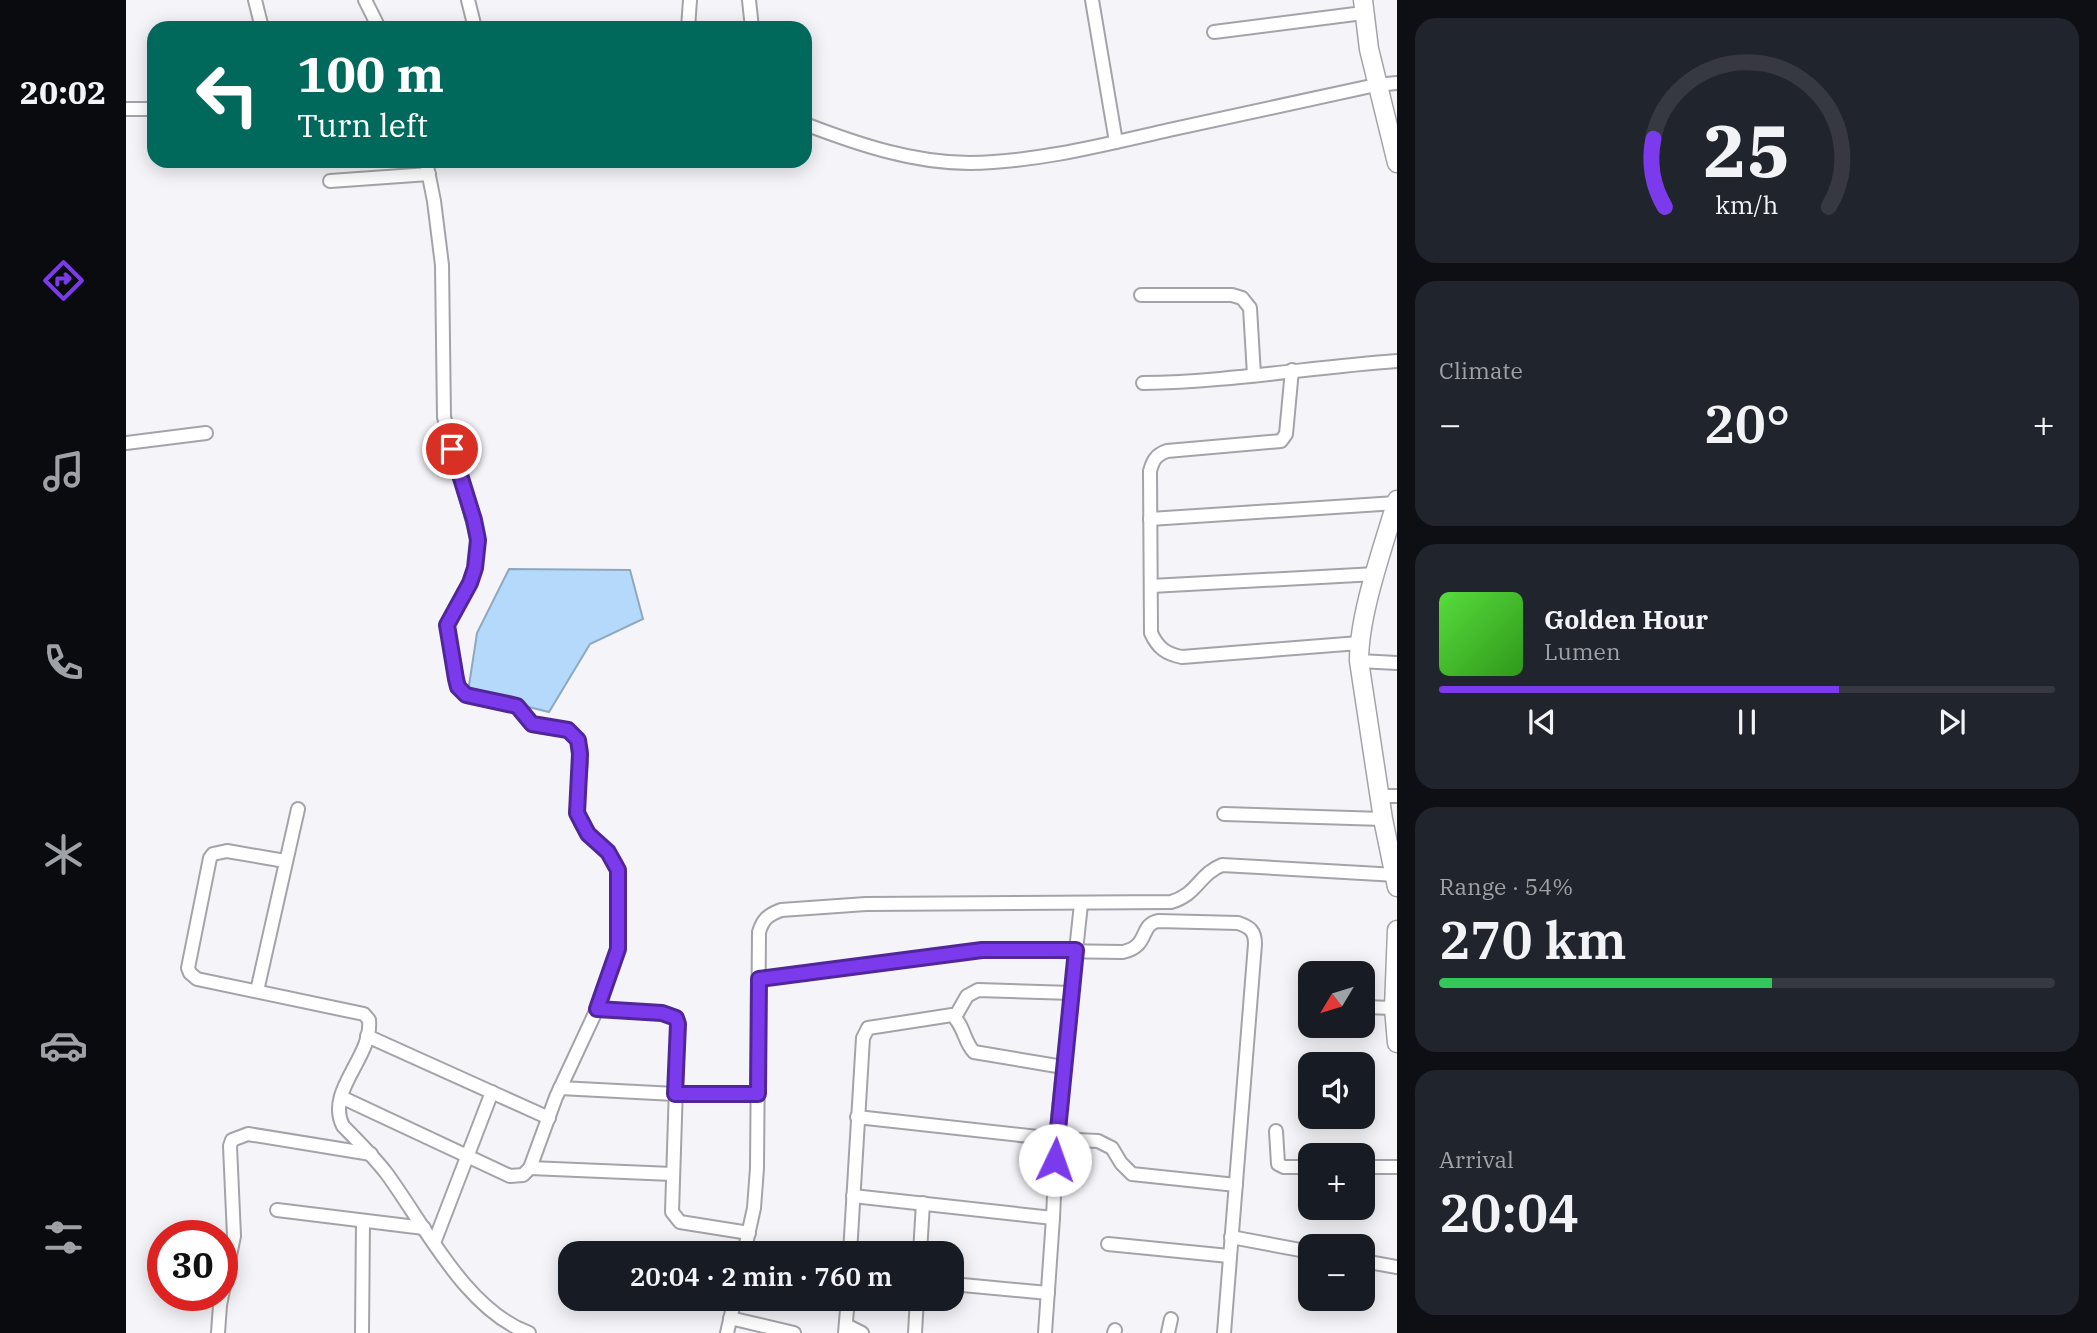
<!DOCTYPE html>
<html lang="en">
<head>
<meta charset="utf-8">
<style>
  body { margin:0; font-family:"IBM Plex Serif",serif; background:#20242c; color:#f1f3f6; height:100vh; display:flex; flex-direction:column; font-size:26px; white-space:nowrap }
  * { box-sizing:border-box; margin:0 }
  p { font-size:23px; color:#9ea1a6 }
  .icon { flex:none; width:38px; height:38px; fill:none; stroke:currentColor; stroke-width:2; stroke-linecap:round; stroke-linejoin:round }
  .map { position:relative; flex:1; overflow:hidden }
  .sheet { display:flex; flex-direction:column; gap:18px; padding:18px; background:#0d0f14; width:700px }
  .sheet>* { flex:none }
  .top-card { position:absolute; left:21px; top:21px; width:665px; height:147px; border-radius:21px; box-shadow:0 4px 18px #0003; background:#00695c; color:#fff; overflow:hidden }
  .needle { width:46px; rotate:232deg }
  .fabs { position:absolute; left:1172px; top:961px; display:grid; gap:14px }
  .fabs a { display:grid; place-items:center; width:77px; height:77px; border-radius:14px; background:#171b24; box-shadow:0 4px 18px #0003; font-size:35px }
  .speed { position:absolute; left:21px; top:1220px; display:flex; gap:14px; font-size:35px; font-weight:700; text-align:center }
  .speed>* { display:grid; place-content:center; width:91px; height:91px; border-radius:50%; background:#171b24; box-shadow:0 4px 18px #0003; line-height:1 }
  .speed .limit { border:10px solid #d22; background:#fff; color:#111 }
  .pin { position:absolute; display:grid; place-items:center; width:60px; height:60px; color:#fff; margin:-30px; border:4px solid #fff; border-radius:50%; box-shadow:0 2px 7px #0007 }
  .me { position:absolute; width:77px; margin:-38px; rotate:3deg; stroke-linejoin:round; filter:drop-shadow(0 0 5px #0008) }
  .turn { display:flex; align-items:center; gap:24px; height:147px; padding:0 35px; font-size:32px }
  .turn .icon { width:91px; height:91px; stroke-width:2.5 }
  .turn b { display:block; font-size:49px; line-height:60px }
  .big { font-size:52px; font-weight:600; line-height:1.1 }
  .sheet .widget { flex:1; display:flex; flex-direction:column; justify-content:center; gap:10px; min-width:0; padding:0 24px; border-radius:21px; background:#20242c }
  .sheet .dial { align-items:center; gap:0 }
  .dial svg { height:182px; overflow:visible; fill:none; stroke:#363941; stroke-width:7; stroke-linecap:round; text-anchor:middle }
  .dial text { fill:#f1f3f6; stroke:none }
  .song { display:flex; align-items:center; gap:21px }
  .cover { width:84px; height:84px; border-radius:10px; background:linear-gradient(135deg,hsl(110 70% 55%),hsl(110 70% 35%)) }
  .played { height:7px; border-radius:4px; background:linear-gradient(90deg,#7c3aed 65%,#363941 65%) }
  .keys { display:flex; justify-content:space-around; direction:ltr }
  .heat { display:flex; justify-content:space-between; align-items:center; font-size:38px; direction:ltr }
  .charge { height:10px; border-radius:5px; background:linear-gradient(90deg,#34c759 54%,#363941 0) }
  .trip { position:absolute; left:432px; top:1241px; width:406px; height:70px; border-radius:21px; background:#171b24; box-shadow:0 4px 18px #0003; font-weight:600; line-height:70px; text-align:center }
  main { display:flex; flex:1; min-height:0 }
  .tabs { display:flex; flex-direction:column; width:126px; justify-content:space-around; align-items:center; background:#090b0e; color:#9ea1a6 }
  .tabs .icon { width:49px; height:49px }
  .tabs .current { color:#7c3aed }
  .tabs b { font-size:32px; color:#f1f3f6 }
  .map>svg:first-child { display:block }
  .water { fill:#b4d9fb; stroke:#8ea8c0; stroke-width:2 }
  .lines { fill:none; stroke-linecap:round; stroke-linejoin:round }
  .street-casing { stroke:#a4a3a7; stroke-width:16 }
  .secondary-casing { stroke:#a4a3a7; stroke-width:21 }
  .street { stroke:#fff; stroke-width:12 }
  .secondary { stroke:#fff; stroke-width:18 }
  .route-casing { stroke:#51269a; stroke-width:18 }
  .route { stroke:#7c3aed; stroke-width:12 }
</style>
</head>
<body>
<main>
<nav class="tabs">
<b>20:02</b>
<svg class="icon current" aria-label="directions" viewBox="0 0 24 24"><path d="M12 3l9 9-9 9-9-9zM9 14v-3h6M13 9l2 2-2 2"/></svg>
<svg class="icon" aria-label="music" viewBox="0 0 24 24"><path d="M9 18V5l10-2v13"/><circle cx="6" cy="18" r="3"/><circle cx="16" cy="16" r="3"/></svg>
<svg class="icon" aria-label="phone" viewBox="0 0 24 24"><path d="M5 4h4l2 5-3 2q2 4 5 5l2-3 5 2v4C11 20 4 13 5 4z"/></svg>
<svg class="icon" aria-label="climate" viewBox="0 0 24 24"><path d="M12 3v18M4 7l16 10M4 17L20 7"/></svg>
<svg class="icon" aria-label="car" viewBox="0 0 24 24"><path d="M5 17H2v-5l4-1 3-4h7l3 4 3 1v5h-3M9 17h6M6 11h13"/><circle cx="7" cy="17" r="2"/><circle cx="17" cy="17" r="2"/></svg>
<svg class="icon" aria-label="filters" viewBox="0 0 24 24"><path d="M4 7h16M4 17h16"/><circle cx="9" cy="7" r="2"/><circle cx="15" cy="17" r="2"/></svg>
</nav>
<div class="map">
<svg width="1271" height="1333" viewBox="0 0 1271 1333">
  <rect width="100%" height="100%" fill="#f5f4f9"/>
  <polygon class="water" points="383,569 504,570 517,619 464,644 423,712 342,692 351,633"/>
  <g class="lines">
    <g class="street-casing">
      <g id="street">
        <polyline points="129,0 136,28"/>
        <polyline points="239,0 253,28"/>
        <polyline points="342,0 348,24"/>
        <polyline points="623,0 626,28"/>
        <polyline points="966,0 990,142"/>
        <polyline points="562,28 564,0"/>
        <polyline points="1088,32 1237,13"/>
        <polyline points="0,109 28,109"/>
        <path d="M679 124C731 144 787 163 844 163 911 162 977 145 1043 130 1112 115 1181 100 1250 85L1271 83"/>
        <polyline points="204,181 303,174"/>
        <polyline points="1015,295 1106,295 1116,298 1124,308 1128,375"/>
        <path d="M1166 370 1160 434 1155 441 1041 451C1030 455 1027 460 1024 471L1025 633C1032 648 1040 654 1056 657L1233 643"/>
        <path d="M1017 383C1102 382 1186 367 1271 361"/>
        <polyline points="0,443 80,433"/>
        <polyline points="1024,519 1270,503"/>
        <polyline points="1025,586 1250,574"/>
        <polyline points="1233,661 1271,663"/>
        <polyline points="1254,796 1271,796"/>
        <polyline points="1098,814 1257,819"/>
        <path d="M159 861 101 851 87 854 84 858 62 968 64 973 71 979 238 1014 243 1020C247 1057 199 1091 217 1126 233 1142 248 1157 261 1174 299 1226 340 1310 403 1333"/>
        <polyline points="1209,973 1209,970"/>
        <path d="M633 979 856 950 997 952C1024 946 1013 925 1032 921L1112 923C1124 927 1129 931 1129 944L1098 1333"/>
        <polyline points="131,991 172,809"/>
        <polyline points="1237,1007 1268,1008"/>
        <polyline points="471,1009 536,1013 550,1018 552,1024 546,1212 554,1222 623,1233"/>
        <polyline points="829,1017 841,996 852,990 946,993"/>
        <polyline points="241,1036 423,1118"/>
        <polyline points="434,1088 549,1094 632,1094"/>
        <path d="M215 1097 384 1176 397 1175 404 1168 430 1097 471 1009 492 949V870C485 847 457 838 452 814 447 794 464 750 448 735 438 725 420 730 407 724 399 720 398 710 389 705 368 696 338 706 330 679L321 625 344 583 349 568 352 540 318 417 316 265 308 201 300 161"/>
        <polyline points="731,1117 930,1139 972,1141 986,1148 995,1163 1006,1174 1110,1185"/>
        <polyline points="1150,1131 1152,1164 1158,1167 1185,1167"/>
        <polyline points="1237,1167 1271,1167"/>
        <polyline points="404,1168 546,1174"/>
        <polyline points="727,1196 927,1218"/>
        <polyline points="151,1210 298,1228"/>
        <polyline points="1105,1237 1185,1252"/>
        <polyline points="308,1243 366,1092"/>
        <polyline points="982,1244 1103,1256"/>
        <path d="M618 1253 628 1208 631 1168 633 932C637 919 642 915 655 910L740 904 1045 902C1071 895 1073 874 1096 865L1271 875"/>
        <path d="M724 1253 737 1038 742 1028 826 1015C838 1025 838 1042 848 1052L937 1067"/>
        <polyline points="794,1253 797,1203"/>
        <polyline points="1237,1261 1271,1267"/>
        <polyline points="826,1284 922,1293"/>
        <polyline points="580,1298 607,1304"/>
        <polyline points="604,1318 668,1333"/>
        <polyline points="720,1325 736,1333"/>
        <polyline points="92,1333 94,1305 108,1236 104,1146 106,1140 122,1134 245,1154"/>
        <polyline points="236,1333 237,1221"/>
        <polyline points="601,1333 609,1298"/>
        <polyline points="719,1333 722,1298"/>
        <polyline points="789,1333 791,1298"/>
        <polyline points="919,1333 927,1218 931,1128 955,904"/>
        <polyline points="988,1333 989,1330"/>
        <polyline points="1042,1333 1045,1319"/>
      </g>
    </g>
    <g class="secondary-casing">
      <g id="secondary">
        <polyline points="1237,0 1243,49 1271,163"/>
        <path d="M1271 500C1257 548 1233 613 1233 661L1257 819 1271 887"/>
        <polyline points="1271,930 1268,1008 1271,1043"/>
      </g>
    </g>
    <use href="#street" class="street"/>
    <use href="#secondary" class="secondary"/>
  </g>
  <g class="lines">
    <g class="route-casing">
      <polyline id="route" points="326,449 348,520 352,540 349,568 344,583 321,625 330,679 332,687 340,695 391,706 406,724 442,730 452,740 454,754 451,813 462,834 482,852 492,870 492,949 471,1009 536,1013 550,1018 552,1024 549,1094 632,1094 633,979 856,950 950,950 929,1160"/>
    </g>
    <use href="#route" class="route"/>
  </g>
</svg>
<div class="fabs">
<a><svg class="needle" viewBox="-14 -14 28 28"><path d="M0-13l5 13h-10z" fill="#e53935"/><path d="M0 13l5-13h-10z" fill="#9ea1a6"/></svg></a>
<a><svg class="icon" aria-label="sound" viewBox="0 0 24 24"><path d="M4 9h4l5-4v14l-5-4H4zM17 9q2 3 0 6"/></svg></a>
<a>+</a>
<a>−</a>
</div>
<div class="speed"><div class="limit">30</div></div>
<div class="pin" style="left:326px;top:449px;background:#d93025"><svg class="icon" aria-label="arrive" viewBox="0 0 24 24"><path d="M6 21V4h12l-3 4 3 4H6"/></svg></div>
<svg class="me" style="left:929px;top:1160px" viewBox="-20 -20 40 40"><circle r="19" fill="#fff"/><path d="M0-13L10 11 0 6-10 11z" fill="#7c3aed"/></svg>
<div class="trip">20:04 · 2 min · 760 m</div>
<div class="top-card">
<div class="turn"><svg class="icon" aria-label="left" viewBox="0 0 24 24"><path d="M17 20v-9H6M10 6l-5 5 5 5"/></svg><div><b>100 m</b>Turn left</div></div>
</div>
</div>
<section class="sheet">
<div class="widget dial"><svg viewBox="0 0 100 80">
<path d="M14 69A42 42 0 1 1 86 69"/>
<path d="M14 69A42 42 0 0 1 9 39" stroke="#7c3aed"/>
<text x="50" y="56" font-size="32" font-weight="700">25</text>
<text x="50" y="72" font-size="11">km/h</text>
</svg></div>
<div class="widget"><p>Climate</p>
<div class="heat"><a>−</a><b class="big">20°</b><a>+</a></div>
</div>
<div class="widget">
<div class="song"><i class="cover"></i><div><b>Golden Hour</b><p>Lumen</p></div></div>
<div class="played"></div>
<div class="keys"><svg class="icon" aria-label="previous" viewBox="0 0 24 24"><path d="M18 5L8 12l10 7zM5 5v14"/></svg><svg class="icon" aria-label="pause" viewBox="0 0 24 24"><path d="M8 5v14M16 5v14"/></svg><svg class="icon" aria-label="next" viewBox="0 0 24 24"><path d="M6 5l10 7-10 7zM19 5v14"/></svg></div>
</div>
<div class="widget"><p>Range · 54%</p><b class="big">270 km</b><div class="charge"></div></div>
<div class="widget"><p>Arrival</p><b class="big">20:04</b></div>
</section>
</main>
</body>
</html>
